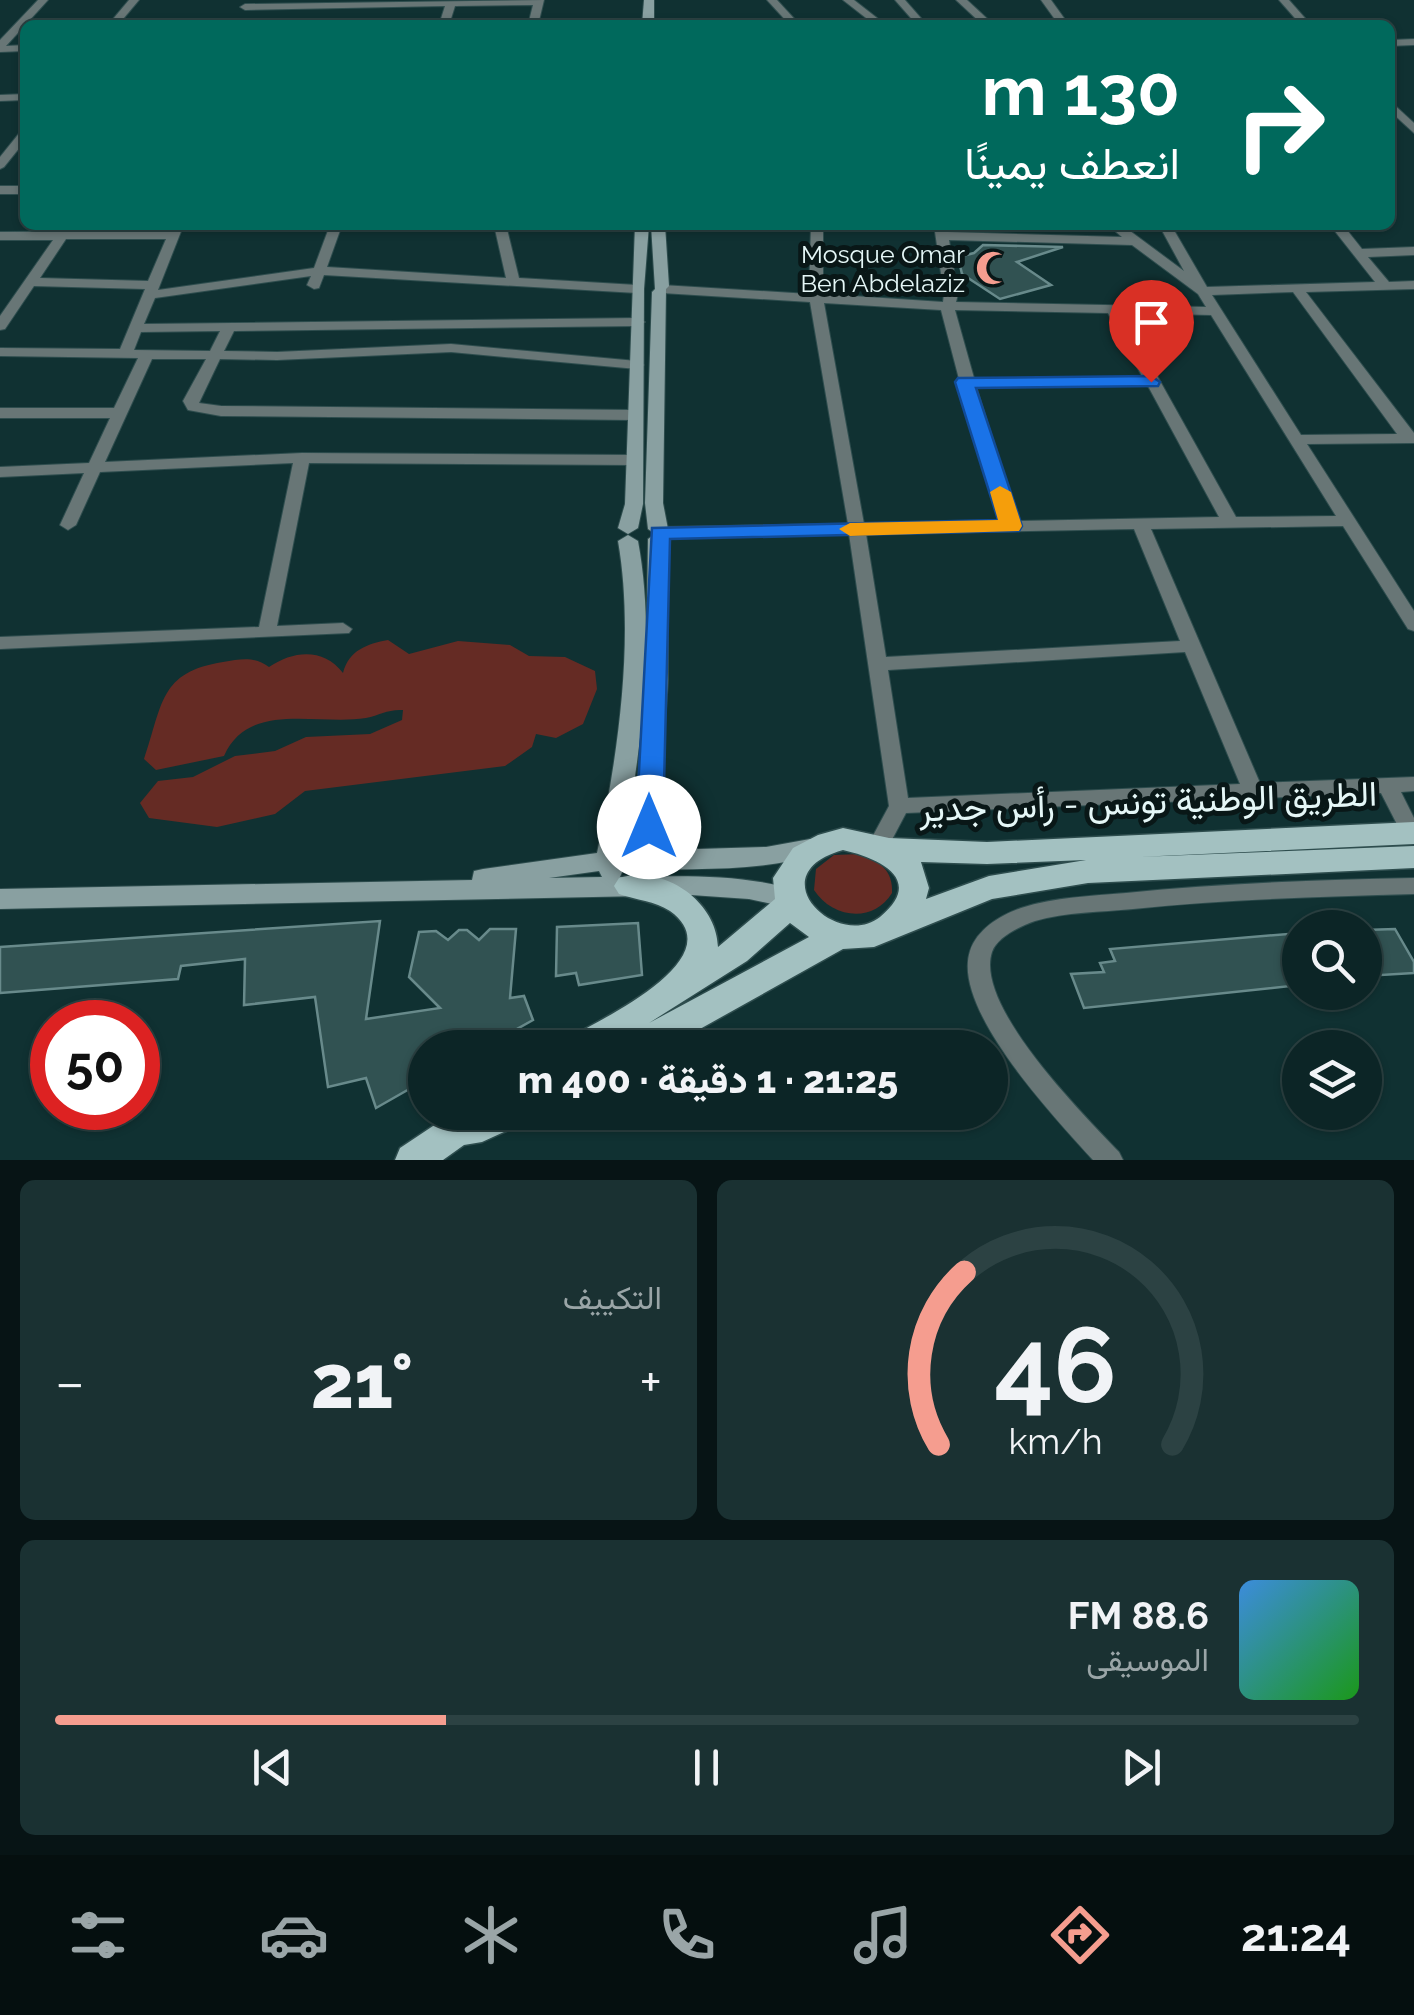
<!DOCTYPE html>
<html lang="ar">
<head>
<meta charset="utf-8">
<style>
  body { margin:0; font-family:Raleway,Vazirmatn,sans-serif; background:#1a3132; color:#f1f3f6; direction:rtl; height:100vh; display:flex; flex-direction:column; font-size:38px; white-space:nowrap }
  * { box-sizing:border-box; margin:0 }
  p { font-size:32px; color:#9aa5a7 }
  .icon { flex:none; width:55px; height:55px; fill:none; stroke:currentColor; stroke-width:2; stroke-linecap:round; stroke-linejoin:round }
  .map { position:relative; height:1160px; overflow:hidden; direction:ltr }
  .details { display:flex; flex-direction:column; gap:20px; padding:20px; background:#071415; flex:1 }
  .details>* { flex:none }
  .banner { position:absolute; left:20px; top:20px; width:1375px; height:210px; border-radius:15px; box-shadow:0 2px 8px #0004,0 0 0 2px #2c4243; direction:rtl; background:#00695c; color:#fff; overflow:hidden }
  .tools { position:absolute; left:1282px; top:910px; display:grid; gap:20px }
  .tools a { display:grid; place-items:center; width:100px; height:100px; border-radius:50%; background:#0c2526; box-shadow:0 2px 8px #0004,0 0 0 2px #2c4243; font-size:50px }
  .speed { position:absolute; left:30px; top:1000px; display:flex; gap:20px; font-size:50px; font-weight:700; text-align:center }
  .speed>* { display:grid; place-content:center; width:130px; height:130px; border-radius:50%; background:#0c2526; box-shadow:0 2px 8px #0004,0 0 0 2px #2c4243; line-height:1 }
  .speed .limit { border:15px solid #d22; background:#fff; color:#111 }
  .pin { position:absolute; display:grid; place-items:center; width:85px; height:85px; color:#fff; margin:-102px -42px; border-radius:50% 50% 50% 0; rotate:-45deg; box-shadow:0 0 10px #0007 }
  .pin .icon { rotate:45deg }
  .me { position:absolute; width:110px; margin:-55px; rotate:0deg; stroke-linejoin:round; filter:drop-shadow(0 0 8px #0008) }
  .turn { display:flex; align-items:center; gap:35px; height:210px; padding:0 50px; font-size:45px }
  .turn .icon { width:130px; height:130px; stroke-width:2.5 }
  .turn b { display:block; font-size:70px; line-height:85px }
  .big { font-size:75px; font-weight:800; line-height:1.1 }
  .details .widget { flex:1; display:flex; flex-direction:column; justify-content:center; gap:15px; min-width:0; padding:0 35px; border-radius:15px; background:#1a3132 }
  .details .dial { align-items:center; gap:0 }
  .dial svg { height:260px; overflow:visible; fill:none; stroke:#2c4243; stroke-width:7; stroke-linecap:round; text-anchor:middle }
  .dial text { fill:#f1f3f6; stroke:none }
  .song { display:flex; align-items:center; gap:30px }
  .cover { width:120px; height:120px; border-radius:15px; background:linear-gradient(135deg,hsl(210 70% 55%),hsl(120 70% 35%)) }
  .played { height:10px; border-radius:5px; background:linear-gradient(90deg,#f59d8f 30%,#2c4243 30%) }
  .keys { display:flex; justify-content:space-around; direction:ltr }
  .heat { display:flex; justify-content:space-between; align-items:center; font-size:55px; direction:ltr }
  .details .tiles { flex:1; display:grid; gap:20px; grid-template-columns:1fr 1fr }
  .widget:last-child { grid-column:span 2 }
  .trip { position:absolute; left:408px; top:1030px; width:600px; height:100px; border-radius:50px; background:#0c2526; box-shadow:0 2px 8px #0004,0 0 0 2px #2c4243; font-weight:800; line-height:100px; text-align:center; direction:rtl }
  .tab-bar { display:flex; height:160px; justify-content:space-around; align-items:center; background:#050f0f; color:#9aa5a7 }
  .tab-bar .icon { width:70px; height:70px }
  .tab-bar .on { color:#f59d8f }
  .tab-bar b { font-size:45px; color:#f1f3f6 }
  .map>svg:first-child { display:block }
  .green { fill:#652b24 }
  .building { fill:#315252; stroke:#688a8b; stroke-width:2.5 }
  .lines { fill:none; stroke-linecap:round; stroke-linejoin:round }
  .street-casing { stroke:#2e4d4e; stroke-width:2 }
  .secondary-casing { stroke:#2e4d4e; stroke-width:2 }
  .primary-casing { stroke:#2e4d4e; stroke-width:3 }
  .street { fill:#687676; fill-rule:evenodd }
  .secondary { fill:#89a0a1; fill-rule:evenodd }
  .primary { fill:#a3c1c1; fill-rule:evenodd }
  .route { fill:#1a73e8; stroke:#114b97; stroke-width:2.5 }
  .slow { fill:#f59e0b }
  .labels { text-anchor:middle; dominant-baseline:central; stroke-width:10; stroke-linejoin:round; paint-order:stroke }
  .far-poi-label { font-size:25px; fill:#e5f7f7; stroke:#091717; text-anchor:end }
  .near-street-label { font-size:35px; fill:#e5f7f7; stroke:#091717 }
</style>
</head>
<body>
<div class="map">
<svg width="1414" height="1160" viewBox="0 0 1414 1160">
  <rect width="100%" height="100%" fill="#103132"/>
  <g class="green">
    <path d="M388 640 409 654 458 641 510 645 529 656 565 657 595 671 597 689 583 724 556 738 536 734 532 747 505 766 305 791 275 814 217 827 149 818 140 803 158 781 193 777 235 756 275 751 306 737 370 734 402 720 403 710C388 709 380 715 366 718 317 726 249 700 224 756L156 770 144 759C163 704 159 672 223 662 241 659 254 656 269 667 294 650 324 648 343 673 349 650 367 644 388 640Z"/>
    <path d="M861 854C880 861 893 871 892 893 873 924 832 918 814 890L816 869 834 855Z"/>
  </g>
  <g class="building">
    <polygon points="983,245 1063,247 1017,262 1051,285 1000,299 962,274 958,257 974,253"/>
    <polygon points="380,921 366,1019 440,1008 409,977 419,932 436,931 448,940 459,930 467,930 479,940 490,929 516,929 510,998 524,996 533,1020 483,1048 425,1048 425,1080 376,1108 366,1078 328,1087 315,997 244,1005 245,959 181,966 178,979 0,993 0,947"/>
    <polygon points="638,923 642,975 579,985 576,973 556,976 557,927"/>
    <polygon points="1395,929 1414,962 1414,973 1365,976 1365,930"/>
    <polygon points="1300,933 1300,985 1084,1008 1071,974 1104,972 1100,963 1115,961 1110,949"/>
  </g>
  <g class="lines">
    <g class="street-casing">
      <g id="street">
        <polygon points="38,0 48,0 6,46 25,45 25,51 0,52 0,40"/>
        <polygon points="129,0 139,0 118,25 108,25"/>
        <polygon points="544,0 538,25 528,25 533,5 455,6 449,25 439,25 445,6 245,10 240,7 245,4"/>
        <polygon points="767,0 777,0 800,25 790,25"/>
        <polygon points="843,0 854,0 886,25 875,25"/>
        <polygon points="895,0 905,0 927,25 917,25"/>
        <polygon points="956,0 967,0 994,25 983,25"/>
        <polygon points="1041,0 1051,0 1069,25 1059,25"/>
        <polygon points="1279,0 1289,0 1311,25 1301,25"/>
        <polygon points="1414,39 1414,45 1390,46 1390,40"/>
        <polygon points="25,94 25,100 0,101 0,95"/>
        <polygon points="1390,101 1414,123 1414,133 1390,111"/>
        <polygon points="25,130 25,141 4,167 0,169 0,157 21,131"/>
        <rect x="0" y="186" width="25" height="8"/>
        <path d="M176 225 182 229 158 290 314 268 330 225H342L327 267 506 278 494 225H506L519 278 637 285 644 289 637 293 324 275 319 288 314 289 307 285 311 276 155 298 144 324 638 318 645 322 638 326 234 331 224 351 277 352 451 344 637 361 644 365 637 369 451 352 277 360 220 359 199 403 221 406 635 410 643 415 635 420 221 416 188 410 183 401 206 359H152L105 462 302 453 634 455 642 460 634 465 309 463 277 626 343 623 352 629 349 633 0 649V637L259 627 293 463 100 472 76 525 68 530 60 525 84 473 0 477V467L89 463 110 418H0V408H114L138 358 0 356V348L120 349 145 289 34 286 5 329 0 330V316L53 240H0V232L169 231ZM66 239H166L148 281 40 278ZM220 331 210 351 134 350 141 332Z"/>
        <path d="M811 225H823V294L943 302 944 294 934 225H946L948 232 1122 237 1108 225H1122L1184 271 1159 225H1171L1207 287 1375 282 1330 225H1343L1362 249 1414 247V255L1368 257 1389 282 1414 281V289L1306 292 1414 433V443L1307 444 1414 611V631L1408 629 1343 526 1151 529 1260 783 1414 777V791L1401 792 1414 818V840L1404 838 1381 793 906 813 886 851 879 853 872 851 868 845 889 806 849 534 660 537 652 532 660 527 848 524 810 302 662 293 655 289 662 285 809 294ZM949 240 1132 245 1198 294 1206 307 956 302 958 294ZM1293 292 1397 434 1301 435 1212 295ZM824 303 941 310 959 379 957 382 961 386 1001 521 864 524ZM955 310 1108 313 1143 378H974ZM1122 313 1211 315 1336 516 1236 517ZM976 386H1148L1219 517 1018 521ZM1134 529 1180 641 886 657 866 534ZM1185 652 1240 784 908 798 888 670Z"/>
        <path d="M1414 878V894C1320 897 1226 899 1133 909 1101 912 1066 912 1035 921 1021 926 997 937 992 952 974 1006 1084 1115 1119 1152L1123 1160H1093C1056 1119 951 1009 970 951 977 929 1001 915 1021 908 1055 897 1091 896 1126 893 1222 883 1318 880 1414 878Z"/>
      </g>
    </g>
    <g class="secondary-casing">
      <g id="secondary">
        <polygon points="644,0 654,0 654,25 642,25"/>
        <polygon points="635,225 649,225 644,289 643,504 638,528 628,534 618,528 625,504"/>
        <path d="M651 225H665L669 286 666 289 663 503 668 529 661 534 668 539V680L659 811 668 835 698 849 766 847 810 839 819 842 822 848 819 854C757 873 687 868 623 870L620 877C680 876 741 873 799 891L803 898 799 905 790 908 749 899 691 895 0 909V889L472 880 474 871 483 869 597 853C618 757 635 638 618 541L628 535 638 541C656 637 641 756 622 851L656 850 646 841 635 811 646 680 648 539 655 534 648 529 645 503 652 292 655 289ZM599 871 602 877 549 878Z"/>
      </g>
    </g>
    <g class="primary-casing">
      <g id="primary">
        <path d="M1414 822V844L1138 857 1414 846V868L1088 883 992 899 874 947 843 949 666 1048H619L623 1039 610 1048H564L569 1038C600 1019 735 958 670 911 655 901 636 900 619 894L614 886 619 878C663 864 717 901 718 947L775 899 773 878 793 848 818 835 843 828 889 838 987 842ZM843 850C878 858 926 879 880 917 837 951 757 874 843 850ZM1086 860 989 876 926 899 929 888 921 862 987 864ZM790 923 809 937 649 1023 747 961Z"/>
        <polygon points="454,1112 529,1112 524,1123 482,1142 464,1145 443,1160 395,1160 400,1148"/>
      </g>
    </g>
    <use href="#street" class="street"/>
    <use href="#secondary" class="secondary"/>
    <use href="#primary" class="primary"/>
  </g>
  <polygon class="route" points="1151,376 1160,382 1158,386 976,388 1022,526 1019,531 670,539 663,827 649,837 640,834 636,827 652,528 998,520 955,382 958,378"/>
  <polygon class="slow" points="1000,486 1011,492 1022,526 1019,531 850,536 839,529 850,523 998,520 990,492"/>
  <defs>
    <g id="mosque-bare" transform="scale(2.7)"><path d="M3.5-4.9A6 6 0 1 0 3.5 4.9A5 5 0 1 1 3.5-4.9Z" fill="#f59d8f" stroke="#091717" stroke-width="2.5" paint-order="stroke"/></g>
  </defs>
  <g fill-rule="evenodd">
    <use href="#mosque-bare" x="993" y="268"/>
  </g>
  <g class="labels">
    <g class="far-poi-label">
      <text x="965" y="254">Mosque Omar<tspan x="965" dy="29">Ben Abdelaziz</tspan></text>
    </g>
    <g class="near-street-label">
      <text transform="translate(1148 801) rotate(-2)">الطريق الوطنية تونس - رأس جدير</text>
    </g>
  </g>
</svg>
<div class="tools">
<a><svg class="icon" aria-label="search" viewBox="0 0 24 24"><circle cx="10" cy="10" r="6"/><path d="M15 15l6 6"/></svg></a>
<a><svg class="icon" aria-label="layers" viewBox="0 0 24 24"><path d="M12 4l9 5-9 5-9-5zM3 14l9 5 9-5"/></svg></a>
</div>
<div class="speed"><div class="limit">50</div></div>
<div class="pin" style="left:1151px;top:382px;background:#d93025"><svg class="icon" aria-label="arrive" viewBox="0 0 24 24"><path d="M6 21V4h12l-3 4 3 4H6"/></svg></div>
<svg class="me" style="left:649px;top:827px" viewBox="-20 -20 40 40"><circle r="19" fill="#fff"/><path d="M0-13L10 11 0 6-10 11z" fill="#1a73e8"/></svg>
<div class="trip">21:25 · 1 دقيقة · 400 m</div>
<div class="banner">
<div class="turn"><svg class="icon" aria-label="right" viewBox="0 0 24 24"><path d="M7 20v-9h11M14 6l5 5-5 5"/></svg><div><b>130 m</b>انعطف يمينًا</div></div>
</div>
</div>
<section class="details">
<div class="tiles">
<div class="widget dial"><svg viewBox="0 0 100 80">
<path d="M14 69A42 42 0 1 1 86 69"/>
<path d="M14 69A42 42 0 0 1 22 16" stroke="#f59d8f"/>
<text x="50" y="56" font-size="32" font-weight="700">46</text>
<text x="50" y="72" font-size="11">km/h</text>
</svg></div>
<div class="widget"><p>التكييف</p>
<div class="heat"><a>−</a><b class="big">21°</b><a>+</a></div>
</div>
<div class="widget">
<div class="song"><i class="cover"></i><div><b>88.6 FM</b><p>الموسيقى</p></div></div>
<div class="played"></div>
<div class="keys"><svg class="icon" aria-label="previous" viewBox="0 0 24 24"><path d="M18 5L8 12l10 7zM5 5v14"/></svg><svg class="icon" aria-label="pause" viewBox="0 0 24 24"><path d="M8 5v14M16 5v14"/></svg><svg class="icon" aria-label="next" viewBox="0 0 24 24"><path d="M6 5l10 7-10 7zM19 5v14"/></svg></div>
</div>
</div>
</section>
<nav class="tab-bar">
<b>21:24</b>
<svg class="icon on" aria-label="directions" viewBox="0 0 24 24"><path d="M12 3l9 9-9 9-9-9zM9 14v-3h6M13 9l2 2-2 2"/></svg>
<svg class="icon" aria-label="music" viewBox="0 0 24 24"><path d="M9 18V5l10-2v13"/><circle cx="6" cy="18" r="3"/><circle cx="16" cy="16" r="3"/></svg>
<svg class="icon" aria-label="phone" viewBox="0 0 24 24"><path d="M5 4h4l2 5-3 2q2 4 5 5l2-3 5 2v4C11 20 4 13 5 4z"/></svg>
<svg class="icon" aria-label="climate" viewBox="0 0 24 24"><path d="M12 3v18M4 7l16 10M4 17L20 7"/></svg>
<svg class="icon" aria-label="car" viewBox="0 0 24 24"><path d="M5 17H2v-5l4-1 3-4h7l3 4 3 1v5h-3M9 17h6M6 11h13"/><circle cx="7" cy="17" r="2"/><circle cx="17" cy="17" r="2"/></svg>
<svg class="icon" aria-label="filters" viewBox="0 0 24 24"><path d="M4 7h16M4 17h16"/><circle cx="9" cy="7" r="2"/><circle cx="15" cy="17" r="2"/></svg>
</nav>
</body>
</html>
